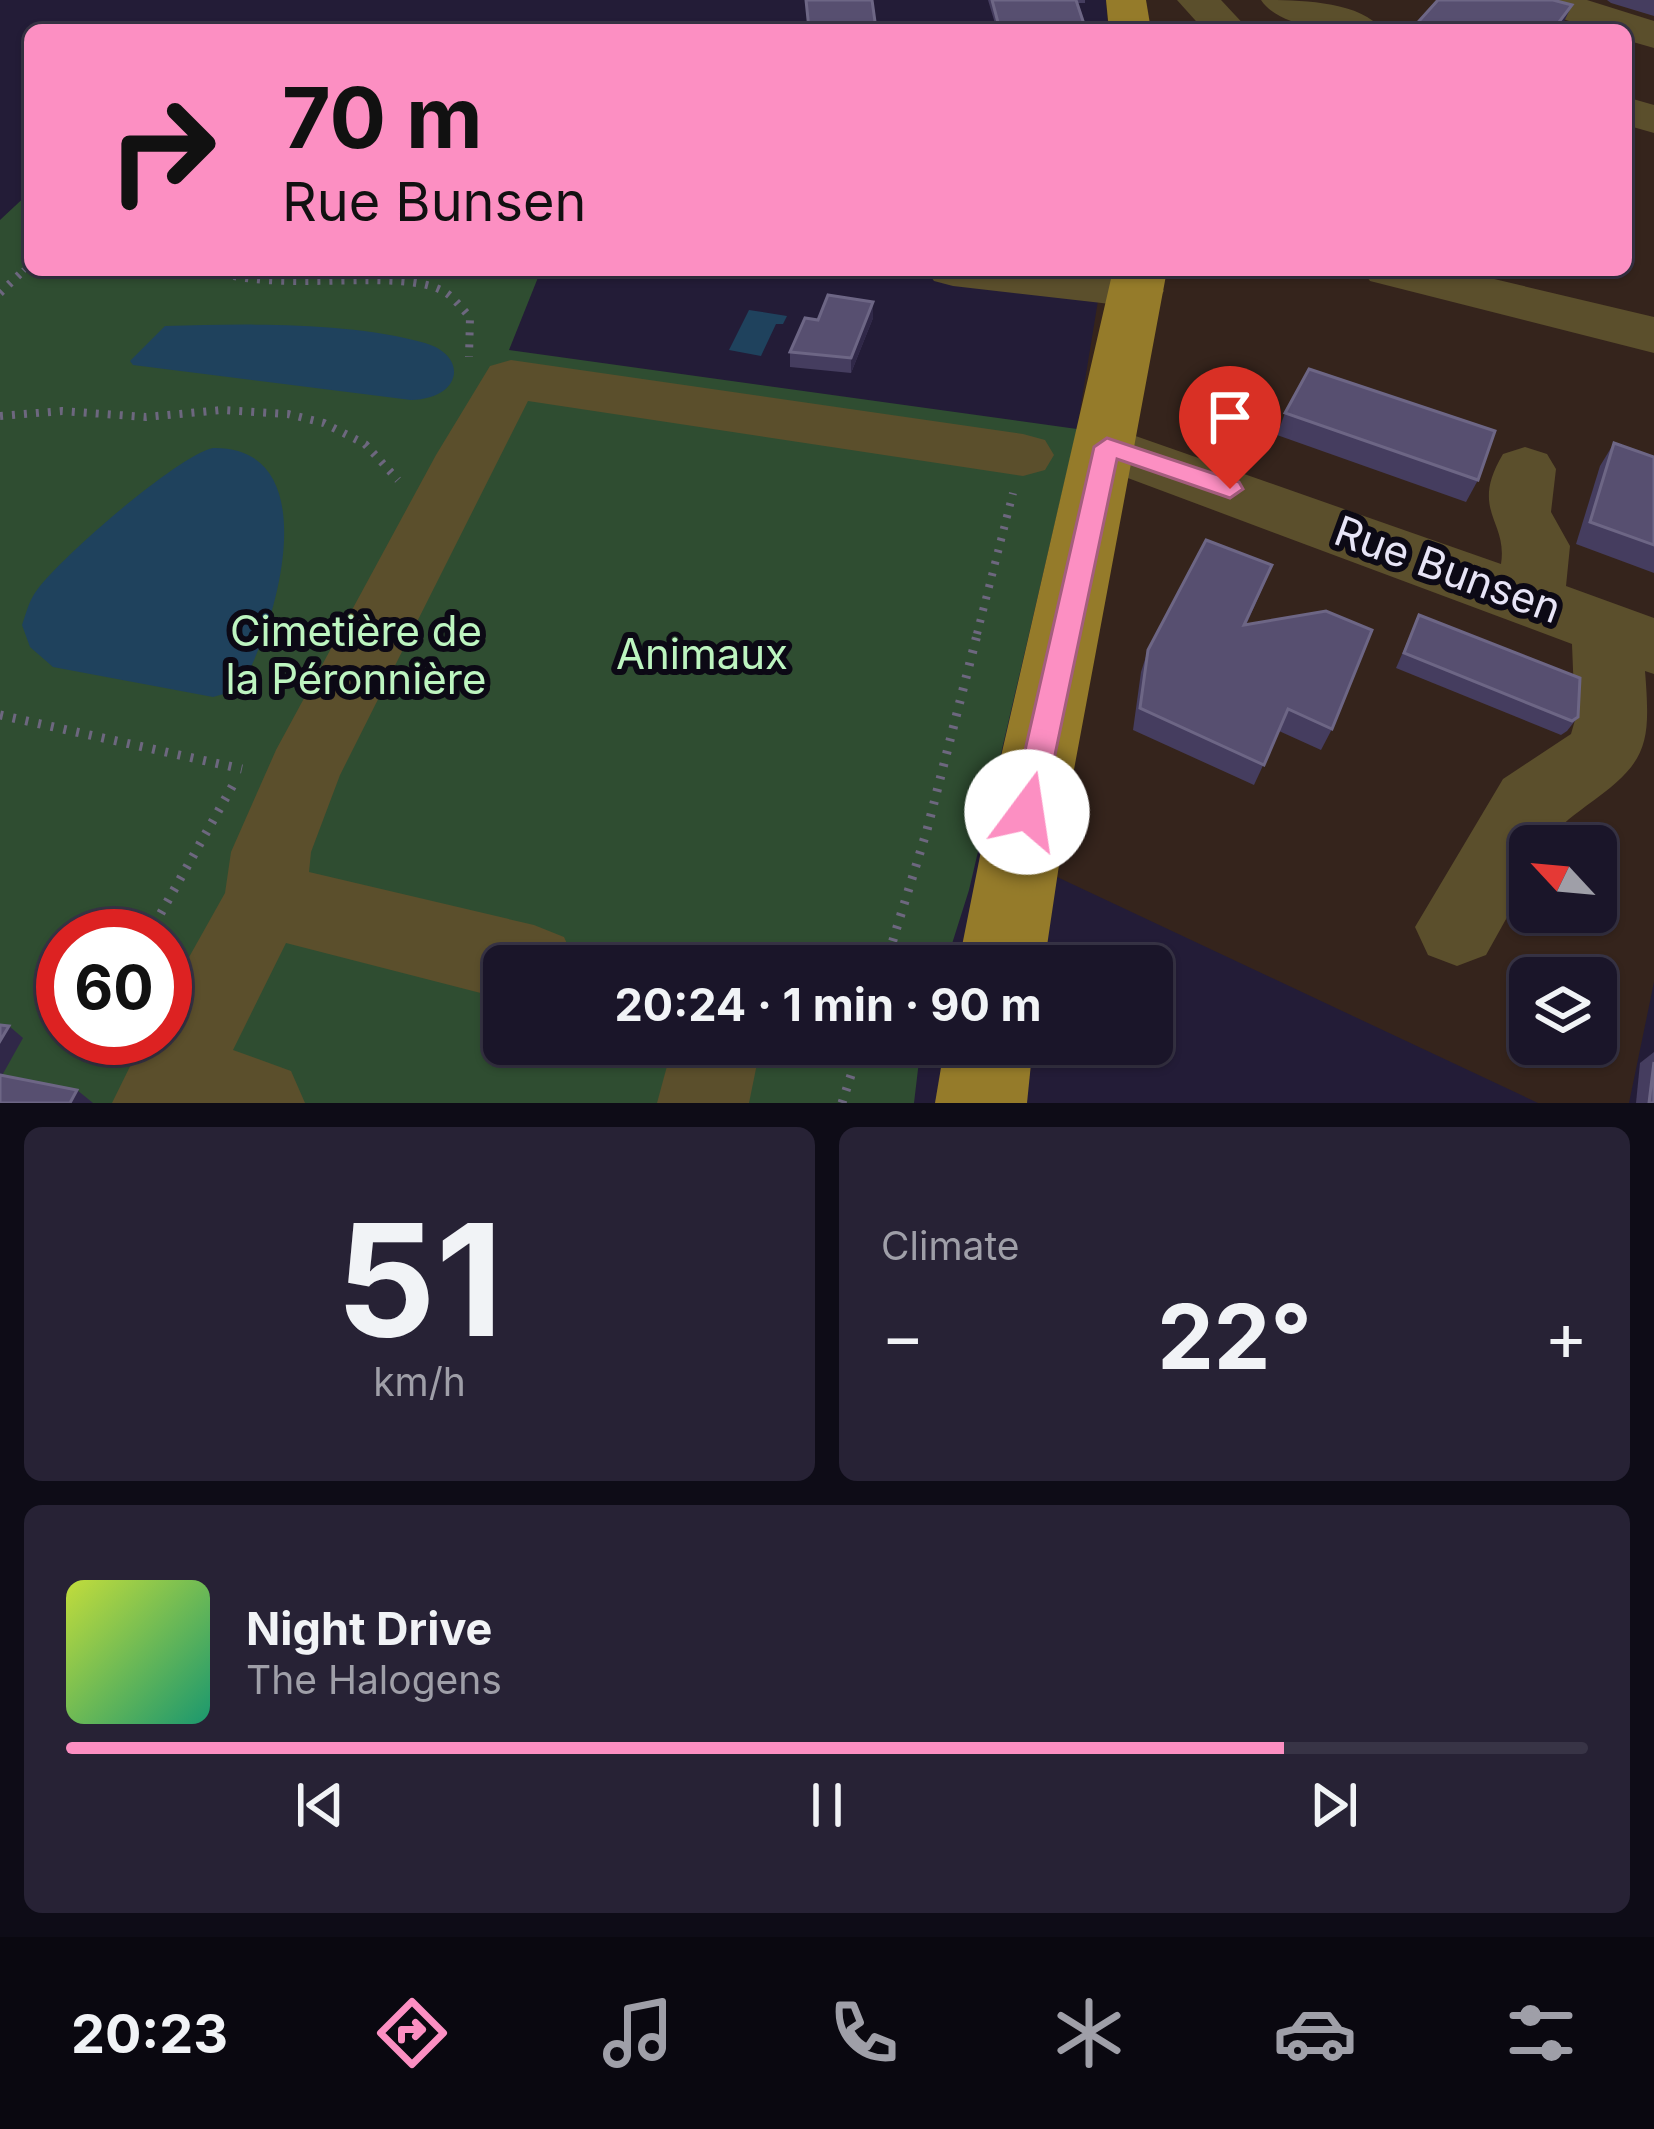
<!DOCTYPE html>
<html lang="en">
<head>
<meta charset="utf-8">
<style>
  body { margin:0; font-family:Inter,sans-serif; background:#272235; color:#f1f3f6; height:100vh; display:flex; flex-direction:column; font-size:45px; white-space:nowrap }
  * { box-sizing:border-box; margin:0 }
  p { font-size:39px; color:#9f9fa8 }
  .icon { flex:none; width:66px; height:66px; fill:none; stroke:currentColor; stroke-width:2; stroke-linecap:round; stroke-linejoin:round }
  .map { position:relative; height:1103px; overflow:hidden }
  .side { display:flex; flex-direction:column; gap:24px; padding:24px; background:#0e0c17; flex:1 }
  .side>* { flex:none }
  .guide { position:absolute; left:24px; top:24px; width:1608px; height:252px; border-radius:18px; box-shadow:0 3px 9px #0004,0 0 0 3px #383446; background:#fc8fc2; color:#111; overflow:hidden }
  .needle { width:78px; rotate:296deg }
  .controls { position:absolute; left:1509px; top:825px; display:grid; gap:24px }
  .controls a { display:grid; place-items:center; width:108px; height:108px; border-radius:18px; background:#1a1529; box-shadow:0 3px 9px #0004,0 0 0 3px #383446; font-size:60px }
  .speed { position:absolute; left:36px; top:909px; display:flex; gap:24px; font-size:60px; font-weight:700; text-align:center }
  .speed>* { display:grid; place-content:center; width:156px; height:156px; border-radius:50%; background:#1a1529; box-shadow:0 3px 9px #0004,0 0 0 3px #383446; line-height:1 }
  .speed .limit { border:18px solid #d22; background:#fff; color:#111 }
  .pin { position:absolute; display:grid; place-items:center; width:102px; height:102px; color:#fff; margin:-123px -51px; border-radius:50% 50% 50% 0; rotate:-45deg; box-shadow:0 0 12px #0007 }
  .pin .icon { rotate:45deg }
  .me { position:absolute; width:132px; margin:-66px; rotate:14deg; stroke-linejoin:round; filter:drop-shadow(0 0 9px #0008) }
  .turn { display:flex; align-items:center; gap:42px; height:252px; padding:0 60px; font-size:54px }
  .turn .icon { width:156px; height:156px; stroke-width:2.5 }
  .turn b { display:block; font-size:84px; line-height:102px }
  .big { font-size:90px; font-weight:700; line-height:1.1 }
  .side .tile { flex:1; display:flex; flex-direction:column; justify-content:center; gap:18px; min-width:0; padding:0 42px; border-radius:18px; background:#272235 }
  .side .dial { align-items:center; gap:0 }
  .dial b { font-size:156px; line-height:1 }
  .song { display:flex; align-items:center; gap:36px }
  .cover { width:144px; height:144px; border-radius:18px; background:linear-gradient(135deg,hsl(70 70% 55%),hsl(160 70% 35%)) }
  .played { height:12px; border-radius:6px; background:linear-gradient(90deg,#fc8fc2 80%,#383446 80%) }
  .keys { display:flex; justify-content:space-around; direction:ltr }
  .heat { display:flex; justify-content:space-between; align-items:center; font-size:66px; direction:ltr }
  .side .tiles { flex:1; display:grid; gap:24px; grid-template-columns:1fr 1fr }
  .tile:last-child { grid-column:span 2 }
  .trip { position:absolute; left:483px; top:945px; width:690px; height:120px; border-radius:18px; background:#1a1529; box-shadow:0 3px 9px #0004,0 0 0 3px #383446; font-weight:700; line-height:120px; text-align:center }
  .dock { display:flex; height:192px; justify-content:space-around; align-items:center; background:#0a0810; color:#9f9fa8 }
  .dock .icon { width:84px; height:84px }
  .dock .on { color:#fc8fc2 }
  .dock b { font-size:54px; color:#f1f3f6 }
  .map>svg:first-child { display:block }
  .industrial { fill:#35241c; fill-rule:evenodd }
  .green { fill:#2f4d31; fill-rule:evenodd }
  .water { fill:#1f425d }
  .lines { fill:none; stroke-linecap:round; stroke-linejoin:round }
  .path-far2 { stroke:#6d677f; stroke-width:6; stroke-dasharray:1.5 6; stroke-linecap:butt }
  .path-far1 { stroke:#6d677f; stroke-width:8; stroke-dasharray:3 9; stroke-linecap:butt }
  .path { stroke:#6d677f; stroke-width:9; stroke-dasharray:3 10; stroke-linecap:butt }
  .minor { fill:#5b4f2c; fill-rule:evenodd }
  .major { fill:#957b2a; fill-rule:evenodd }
  .wall { fill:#453d5f }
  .shaded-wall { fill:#302848 }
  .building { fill:#574f70; stroke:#6d6685; stroke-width:3 }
  .route { fill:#fc8fc2; stroke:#a45d7e; stroke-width:3 }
  .labels { text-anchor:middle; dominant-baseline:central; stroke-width:12; stroke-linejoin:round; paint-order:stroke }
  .street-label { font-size:42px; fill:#e7e4f6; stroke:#0c0915 }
  .park-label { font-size:42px; fill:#bdf5c0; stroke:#0c0915 }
</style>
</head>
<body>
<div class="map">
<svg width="1654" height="1103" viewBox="0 0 1654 1103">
  <rect width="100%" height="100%" fill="#231c37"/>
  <path class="industrial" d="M1106 0H1654V982L1629 1103H1538L1055 876 1077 429 1103 270H1626V30H1108ZM1530 846H1596V912H1530ZM1530 978H1596V1044H1530Z"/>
  <path class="green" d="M30 192V270H541L509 350 1077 429 969 890 945 966H504V1044H921L914 1103H0V220ZM63 936H165V1038H63Z"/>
  <g class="water">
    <polygon points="749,310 787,316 783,324 776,324 761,356 729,350"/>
    <path d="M165 326C244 324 348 321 425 343 469 356 462 399 411 400L133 365 130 361Z"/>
    <path d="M213 448C331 446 275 635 238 690L213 697 53 667 30 647 22 625C26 614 29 600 37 590 60 558 177 456 213 448Z"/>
  </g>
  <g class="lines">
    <g class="path-far2">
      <polyline points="214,270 232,276"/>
      <polyline points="18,276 30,264"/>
    </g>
    <g class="path-far1">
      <path d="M222 273C285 292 400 268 443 291 453 296 462 309 470 317L469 357"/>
      <polyline points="0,293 21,273"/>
      <polyline points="0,416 62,411 146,417 222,410 288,414 324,423 365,444 398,480"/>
      <polyline points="977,634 1013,493"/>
    </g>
    <g class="path">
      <polyline points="0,715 242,769"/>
      <polyline points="148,936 233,785"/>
      <polyline points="885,966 927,830 978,631"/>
      <polyline points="80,1056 90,1038"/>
      <polyline points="842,1103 861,1044"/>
    </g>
    <g class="minor">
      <polygon points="1177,0 1221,0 1249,30 1204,30"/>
      <path d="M1261 0C1295 0 1360 0 1382 30 1348 30 1282 32 1261 0Z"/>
      <polygon points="1526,0 1587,0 1654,21 1654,48 1626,40 1626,30 1597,30 1532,9"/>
      <polygon points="1626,97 1654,105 1654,133 1626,125"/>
      <polygon points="926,270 1096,270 1156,279 1164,291 1156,303 1137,307 953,286 934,281"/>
      <polygon points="1362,270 1456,270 1654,317 1654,353 1370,281"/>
      <polygon points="511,360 1023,434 1045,440 1054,455 1045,470 1023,476 528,401 340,775 311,852 309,872 534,925 564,937 577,966 504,966 504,999 286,943 233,1050 291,1071 305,1103 112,1103 144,1038 165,1038 165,1000 225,893 231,852 276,750 436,455 490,366"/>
      <path d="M1107 426 1501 564C1508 520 1469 511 1503 454L1525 447 1547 454 1556 469 1551 512 1570 546 1566 586 1654 618V674L1645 671C1651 746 1648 762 1586 806 1569 819 1557 827 1547 846H1530V876L1486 955 1457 966 1428 955 1415 927 1503 779 1571 734 1575 720 1572 644 1085 462 1076 447 1085 432Z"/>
      <polygon points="673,1044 761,1044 749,1103 657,1103"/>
    </g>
    <g class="major">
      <polygon points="1106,0 1146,0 1151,30 1109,30"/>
      <polygon points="1113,270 1167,270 1070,791 1044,966 958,966 993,791"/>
      <polygon points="945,1044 1033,1044 1027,1103 935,1103"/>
    </g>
  </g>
  <g class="wall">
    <polygon points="988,0 1085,0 1085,3 1077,3 1086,30 997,30"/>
    <polygon points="1607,0 1654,0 1654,16 1611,3"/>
    <polygon points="873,302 873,318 851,373 790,367 790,352 818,320"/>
    <polygon points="1285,413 1478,480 1466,502 1277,435"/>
    <polygon points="1614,443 1654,457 1654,573 1576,544 1600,466"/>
    <polygon points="1263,587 1246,625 1332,729 1321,750 1279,731 1254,785 1133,730 1141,672 1148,650"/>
    <polygon points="1419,615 1578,717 1567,731 1561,735 1396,668"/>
    <polygon points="1654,1052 1654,1103 1636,1103 1640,1063"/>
  </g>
  <g class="shaded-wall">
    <polygon points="1572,5 1560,30 1553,30"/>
    <polygon points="873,302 873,318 851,373 851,358"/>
    <polygon points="9,1026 23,1038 0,1079 0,1041"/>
    <polygon points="77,1090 93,1103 70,1103"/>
  </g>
  <g class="building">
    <polygon points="806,0 872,0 876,29 809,29"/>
    <polygon points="992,0 1076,0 1086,30 1000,30"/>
    <polygon points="1438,0 1553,0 1572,5 1553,30 1411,30"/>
    <polygon points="828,295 873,302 851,358 790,352 805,318 818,320"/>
    <polygon points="1309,369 1495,431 1478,480 1285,413"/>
    <polygon points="1614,443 1654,457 1654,545 1590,522"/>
    <polygon points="1206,540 1272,565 1244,625 1326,611 1372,630 1332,729 1288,709 1264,765 1140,708 1148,650"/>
    <polygon points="1419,615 1580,678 1578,717 1572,721 1404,653"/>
    <polygon points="0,1025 9,1026 0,1041"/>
    <polygon points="1654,1062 1654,1103 1649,1103"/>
    <polygon points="0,1075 77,1090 70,1103 0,1103"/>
  </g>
  <polygon class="route" points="1107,438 1239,482 1243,489 1230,498 1117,459 1043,812 1039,822 1027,826 1016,822 1011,812 1094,447"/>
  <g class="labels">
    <g class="street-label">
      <text transform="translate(1448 569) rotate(20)">Rue Bunsen</text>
    </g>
    <g class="park-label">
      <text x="356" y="630">Cimetière de<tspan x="356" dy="48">la Péronnière</tspan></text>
      <text x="702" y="653">Animaux</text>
    </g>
  </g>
</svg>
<div class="controls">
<a><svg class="needle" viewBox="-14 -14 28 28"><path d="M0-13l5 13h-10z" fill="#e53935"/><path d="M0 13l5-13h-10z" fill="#9f9fa8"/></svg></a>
<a><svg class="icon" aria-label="layers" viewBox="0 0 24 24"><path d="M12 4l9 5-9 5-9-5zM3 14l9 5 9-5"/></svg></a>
</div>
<div class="speed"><div class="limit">60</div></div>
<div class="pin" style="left:1230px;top:489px;background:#d93025"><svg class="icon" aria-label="arrive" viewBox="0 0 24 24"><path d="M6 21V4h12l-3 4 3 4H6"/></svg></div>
<svg class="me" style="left:1027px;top:812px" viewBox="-20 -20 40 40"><circle r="19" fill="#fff"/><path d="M0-13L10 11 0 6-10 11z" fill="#fc8fc2"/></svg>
<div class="trip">20:24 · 1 min · 90 m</div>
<div class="guide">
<div class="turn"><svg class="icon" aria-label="right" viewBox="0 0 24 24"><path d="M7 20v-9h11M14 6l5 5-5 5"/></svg><div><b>70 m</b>Rue Bunsen</div></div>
</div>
</div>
<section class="side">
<div class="tiles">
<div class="tile dial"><b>51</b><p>km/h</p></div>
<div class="tile"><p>Climate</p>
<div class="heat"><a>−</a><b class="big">22°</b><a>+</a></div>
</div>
<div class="tile">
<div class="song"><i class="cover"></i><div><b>Night Drive</b><p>The Halogens</p></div></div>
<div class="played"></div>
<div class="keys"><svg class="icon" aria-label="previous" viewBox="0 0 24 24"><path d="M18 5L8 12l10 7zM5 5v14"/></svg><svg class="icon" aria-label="pause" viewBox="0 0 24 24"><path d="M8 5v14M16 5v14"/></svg><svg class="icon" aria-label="next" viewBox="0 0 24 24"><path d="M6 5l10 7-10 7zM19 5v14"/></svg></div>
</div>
</div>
</section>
<nav class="dock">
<b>20:23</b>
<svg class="icon on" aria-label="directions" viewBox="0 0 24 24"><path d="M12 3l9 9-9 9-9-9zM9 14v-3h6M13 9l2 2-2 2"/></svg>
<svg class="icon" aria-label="music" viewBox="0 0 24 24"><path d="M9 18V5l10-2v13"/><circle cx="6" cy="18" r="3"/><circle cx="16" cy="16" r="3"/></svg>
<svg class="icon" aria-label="phone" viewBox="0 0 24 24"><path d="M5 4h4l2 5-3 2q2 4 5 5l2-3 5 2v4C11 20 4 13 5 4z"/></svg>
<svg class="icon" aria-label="climate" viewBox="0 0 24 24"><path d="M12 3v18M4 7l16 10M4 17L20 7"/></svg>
<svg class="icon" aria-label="car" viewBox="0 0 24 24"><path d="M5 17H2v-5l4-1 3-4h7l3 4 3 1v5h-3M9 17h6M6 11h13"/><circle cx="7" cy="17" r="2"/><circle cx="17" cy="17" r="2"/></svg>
<svg class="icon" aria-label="filters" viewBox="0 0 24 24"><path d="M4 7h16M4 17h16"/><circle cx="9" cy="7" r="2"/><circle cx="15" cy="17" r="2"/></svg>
</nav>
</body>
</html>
